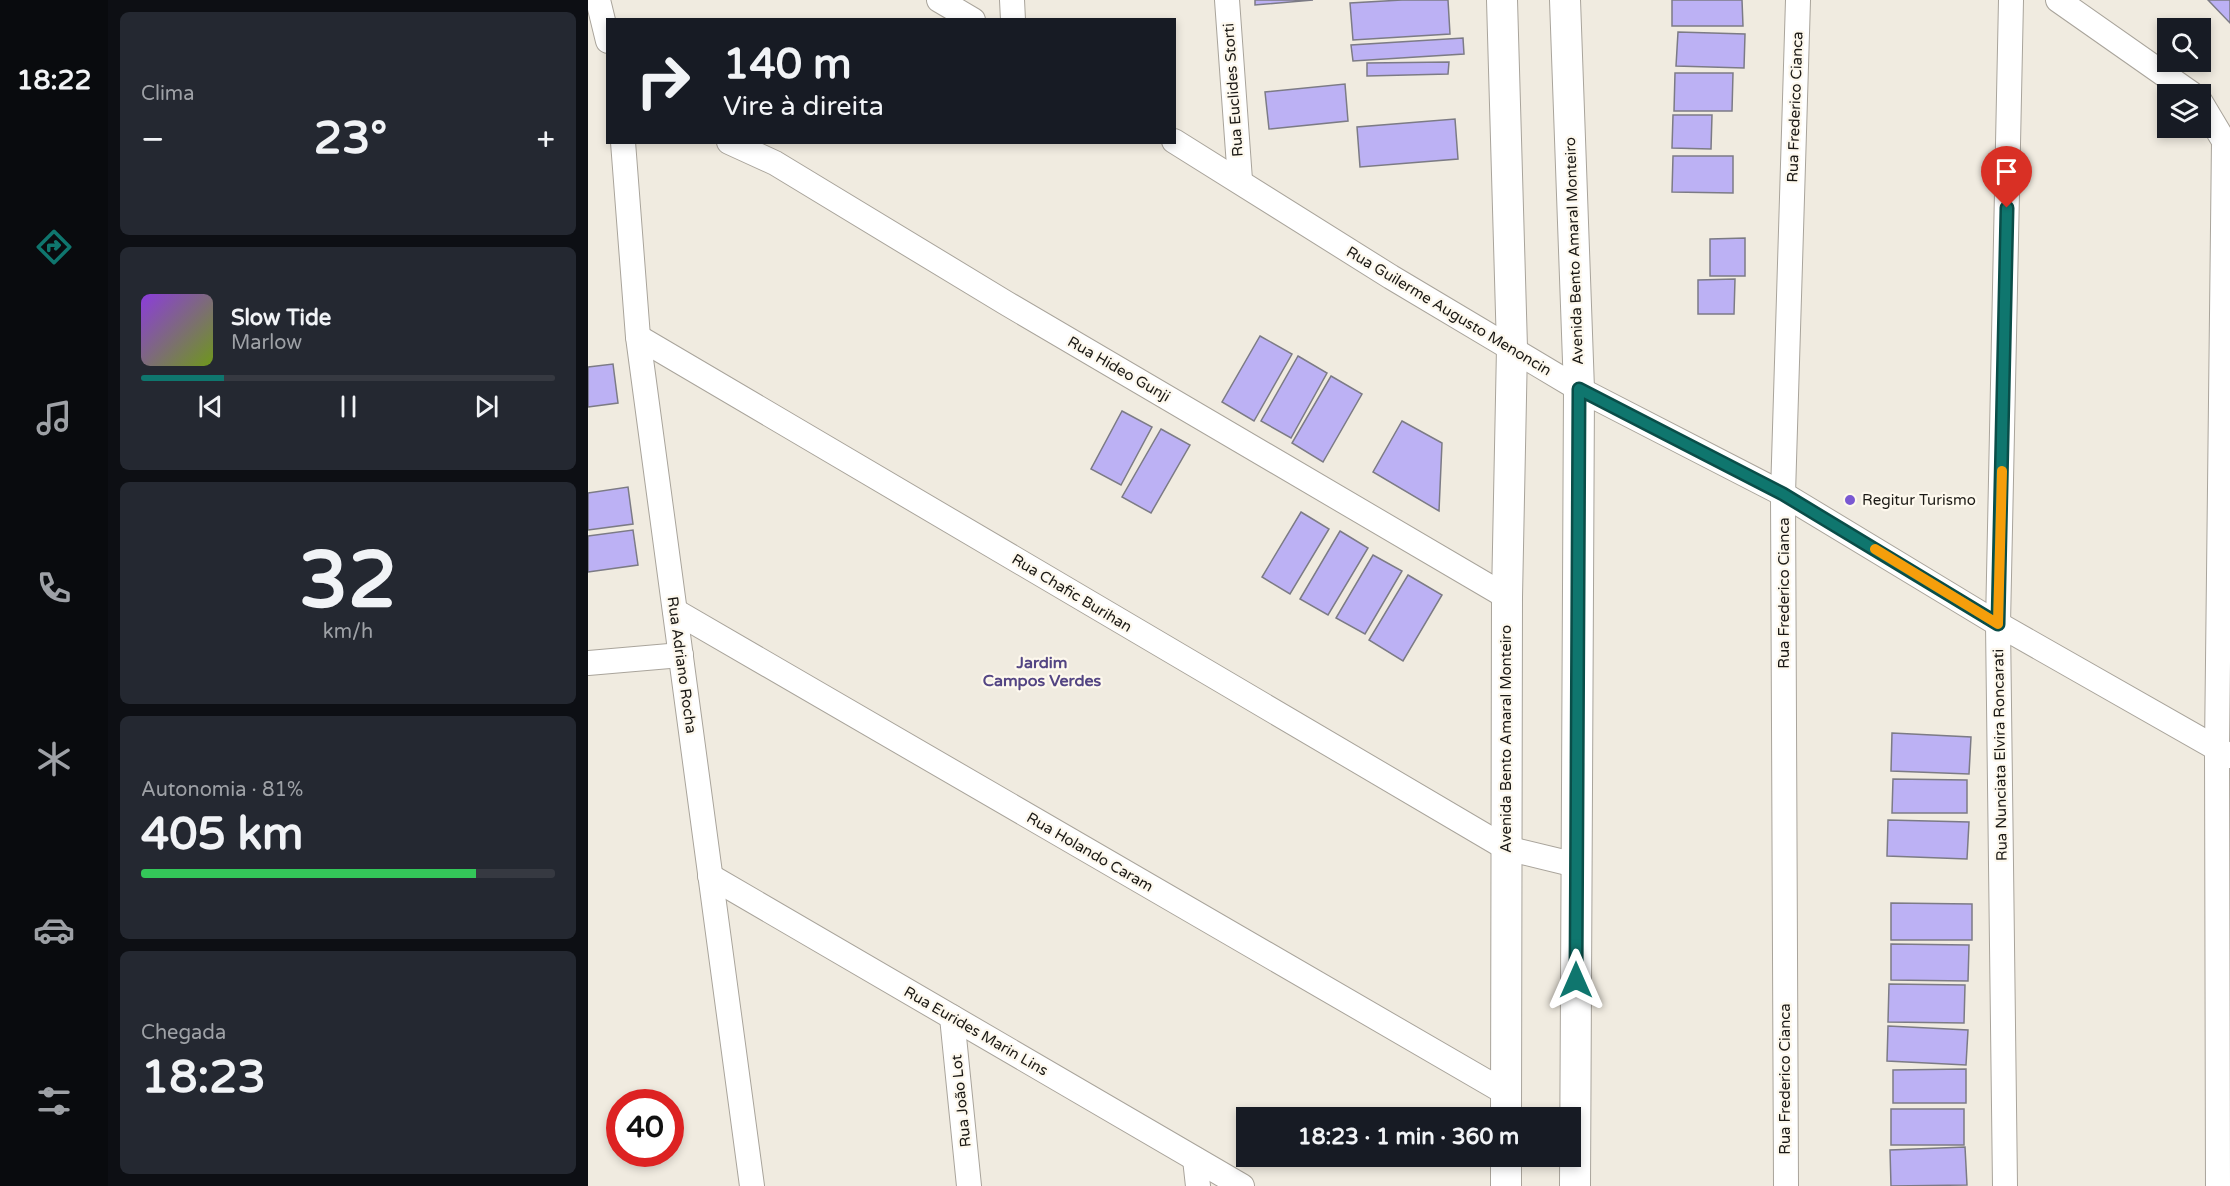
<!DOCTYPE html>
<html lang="pt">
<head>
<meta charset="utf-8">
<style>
  body { margin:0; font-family:"Varela Round",sans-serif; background:#242831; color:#f1f3f6; height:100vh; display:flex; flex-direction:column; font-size:22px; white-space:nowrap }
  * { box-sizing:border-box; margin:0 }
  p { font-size:20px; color:#9ea1a6 }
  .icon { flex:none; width:33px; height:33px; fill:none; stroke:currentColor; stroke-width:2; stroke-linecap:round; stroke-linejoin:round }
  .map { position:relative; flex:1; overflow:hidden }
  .details { display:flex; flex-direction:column; gap:12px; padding:12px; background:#0d0f14; width:480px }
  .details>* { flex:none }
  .hud { position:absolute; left:18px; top:18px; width:570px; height:126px; border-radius:0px; box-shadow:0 3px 9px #0003; background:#171b24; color:#f1f3f6; overflow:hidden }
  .controls { position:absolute; left:1569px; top:18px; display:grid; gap:12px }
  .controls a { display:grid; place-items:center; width:54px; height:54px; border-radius:0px; background:#171b24; box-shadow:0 3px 9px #0003; font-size:30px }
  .speed { position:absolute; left:18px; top:1089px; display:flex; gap:12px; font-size:30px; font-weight:700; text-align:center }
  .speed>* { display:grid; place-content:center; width:78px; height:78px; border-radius:50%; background:#171b24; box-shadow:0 3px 9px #0003; line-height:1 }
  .speed .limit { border:9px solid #d22; background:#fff; color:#111 }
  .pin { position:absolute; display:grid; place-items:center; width:51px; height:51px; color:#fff; margin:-62px -26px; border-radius:50% 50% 50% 0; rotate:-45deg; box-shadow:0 0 6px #0007 }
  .pin .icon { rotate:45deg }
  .me { position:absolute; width:66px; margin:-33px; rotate:0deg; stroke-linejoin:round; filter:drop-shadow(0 0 4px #0008) }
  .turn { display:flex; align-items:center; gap:21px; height:126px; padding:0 18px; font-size:27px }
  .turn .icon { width:78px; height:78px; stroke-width:2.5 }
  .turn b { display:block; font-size:42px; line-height:51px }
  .big { font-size:45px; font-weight:800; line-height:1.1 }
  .details .tile { flex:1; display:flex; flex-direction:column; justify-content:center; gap:9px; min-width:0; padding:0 21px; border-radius:9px; background:#242831 }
  .details .dial { align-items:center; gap:0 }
  .dial b { font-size:78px; line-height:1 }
  .song { display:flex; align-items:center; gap:18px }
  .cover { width:72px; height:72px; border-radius:9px; background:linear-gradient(135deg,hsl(270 70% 55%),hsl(80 70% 35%)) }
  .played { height:6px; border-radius:3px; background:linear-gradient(90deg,#0f766e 20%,#363941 20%) }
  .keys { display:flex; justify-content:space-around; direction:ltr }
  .heat { display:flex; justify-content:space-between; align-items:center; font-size:33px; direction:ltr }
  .charge { height:9px; border-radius:4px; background:linear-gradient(90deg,#34c759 81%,#363941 0) }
  .trip { position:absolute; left:648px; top:1107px; width:345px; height:60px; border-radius:0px; background:#171b24; box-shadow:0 3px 9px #0003; font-weight:800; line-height:60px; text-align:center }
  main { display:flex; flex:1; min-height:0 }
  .dock { display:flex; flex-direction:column; width:108px; justify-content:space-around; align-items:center; background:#090b0e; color:#9ea1a6 }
  .dock .icon { width:42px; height:42px }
  .dock .selected { color:#0f766e }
  .dock b { font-size:27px; color:#f1f3f6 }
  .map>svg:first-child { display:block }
  .building { fill:#bcb1f4; stroke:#7c7b85; stroke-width:1.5 }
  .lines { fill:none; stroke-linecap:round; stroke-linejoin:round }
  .minor-casing { stroke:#a9a49b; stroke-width:26 }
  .tertiary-casing { stroke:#a9a49b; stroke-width:32 }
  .minor { stroke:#fff; stroke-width:24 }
  .tertiary { stroke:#fff; stroke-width:30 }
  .route-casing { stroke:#0a4d48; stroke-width:15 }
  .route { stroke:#0f766e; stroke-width:10 }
  .slow { stroke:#f59e0b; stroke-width:10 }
  .poi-dot { fill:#7958d2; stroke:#fdf8ed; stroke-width:2 }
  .labels { text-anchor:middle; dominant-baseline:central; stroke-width:4.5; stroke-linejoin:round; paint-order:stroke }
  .street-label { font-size:15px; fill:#1b1915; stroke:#fdf8ed }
  .poi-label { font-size:15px; fill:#1b1915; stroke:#fdf8ed; text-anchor:start }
  .neighbourhood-label { font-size:16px; font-weight:bold; fill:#534583; stroke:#fdf8ed }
</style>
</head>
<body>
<main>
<nav class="dock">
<b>18:22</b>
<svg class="icon selected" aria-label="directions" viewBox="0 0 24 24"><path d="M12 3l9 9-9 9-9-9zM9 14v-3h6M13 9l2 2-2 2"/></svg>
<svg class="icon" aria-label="music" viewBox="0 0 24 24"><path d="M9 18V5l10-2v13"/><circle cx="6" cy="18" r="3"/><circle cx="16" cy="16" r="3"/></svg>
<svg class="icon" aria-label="phone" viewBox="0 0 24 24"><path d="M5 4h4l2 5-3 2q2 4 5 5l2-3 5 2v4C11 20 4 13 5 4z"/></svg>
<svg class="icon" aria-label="climate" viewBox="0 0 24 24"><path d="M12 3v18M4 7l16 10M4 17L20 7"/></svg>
<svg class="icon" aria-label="car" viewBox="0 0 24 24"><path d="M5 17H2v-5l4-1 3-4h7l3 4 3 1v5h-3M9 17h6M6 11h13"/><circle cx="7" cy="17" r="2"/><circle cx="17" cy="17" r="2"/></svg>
<svg class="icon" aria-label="filters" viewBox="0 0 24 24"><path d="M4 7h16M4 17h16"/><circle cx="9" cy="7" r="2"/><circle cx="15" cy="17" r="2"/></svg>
</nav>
<section class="details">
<div class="tile"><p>Clima</p>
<div class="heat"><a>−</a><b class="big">23°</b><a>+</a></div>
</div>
<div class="tile">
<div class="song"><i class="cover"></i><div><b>Slow Tide</b><p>Marlow</p></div></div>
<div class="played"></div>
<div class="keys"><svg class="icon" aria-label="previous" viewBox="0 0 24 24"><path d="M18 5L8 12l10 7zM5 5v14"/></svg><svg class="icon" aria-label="pause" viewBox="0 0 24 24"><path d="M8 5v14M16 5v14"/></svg><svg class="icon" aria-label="next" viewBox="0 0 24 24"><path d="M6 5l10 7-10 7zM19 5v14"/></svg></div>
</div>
<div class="tile dial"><b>32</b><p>km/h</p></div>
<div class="tile"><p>Autonomia · 81%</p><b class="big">405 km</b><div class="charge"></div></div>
<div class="tile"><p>Chegada</p><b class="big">18:23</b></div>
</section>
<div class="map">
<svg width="1642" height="1186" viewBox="0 0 1642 1186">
  <rect width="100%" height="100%" fill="#f0ebe0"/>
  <g class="building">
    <polygon points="667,0 725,0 667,5"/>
    <polygon points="814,0 860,0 862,34 765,40 762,3"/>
    <polygon points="1084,0 1154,0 1155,26 1084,26"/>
    <polygon points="1620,0 1642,0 1642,23"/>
    <polygon points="1090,32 1157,34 1156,68 1088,66"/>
    <polygon points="875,38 876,54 765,61 763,45"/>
    <polygon points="861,62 860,74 779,76 779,63"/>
    <polygon points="1087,73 1145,73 1144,111 1086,111"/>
    <polygon points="757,84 760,121 681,129 677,92"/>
    <polygon points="1085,115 1124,115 1123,149 1084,148"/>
    <polygon points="867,119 870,159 772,167 769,127"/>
    <polygon points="1085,156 1145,156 1145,193 1084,192"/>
    <polygon points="1157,238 1157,276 1122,276 1122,239"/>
    <polygon points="1147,279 1146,314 1110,314 1110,280"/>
    <polygon points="672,336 704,354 666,421 634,402"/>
    <polygon points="710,356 739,373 703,438 673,421"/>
    <polygon points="25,364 30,403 0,407 0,367"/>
    <polygon points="743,376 774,394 735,462 704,443"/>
    <polygon points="534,411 564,427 533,485 503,469"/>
    <polygon points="814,421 854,443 851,511 785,472"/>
    <polygon points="573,429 602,445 563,513 534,497"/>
    <polygon points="40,487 45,524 0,530 0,493"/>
    <polygon points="713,512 741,529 702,594 674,577"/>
    <polygon points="45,530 50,565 0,572 0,536"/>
    <polygon points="752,531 780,548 740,615 712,599"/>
    <polygon points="785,555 814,571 777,634 748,618"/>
    <polygon points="820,575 854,595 815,661 781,640"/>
    <polygon points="1304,733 1383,737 1381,774 1303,771"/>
    <polygon points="1305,779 1379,780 1379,813 1304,813"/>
    <polygon points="1300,820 1381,822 1379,859 1299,856"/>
    <polygon points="1303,903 1384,904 1384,940 1303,940"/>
    <polygon points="1303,944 1381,945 1380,981 1303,980"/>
    <polygon points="1301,984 1377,985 1376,1023 1300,1022"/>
    <polygon points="1300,1026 1380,1030 1378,1065 1299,1061"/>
    <polygon points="1378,1069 1378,1103 1305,1103 1305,1070"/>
    <rect x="1303" y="1109" width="73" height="36"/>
    <polygon points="1377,1147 1379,1185 1303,1186 1302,1150"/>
  </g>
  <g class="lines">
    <g class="minor-casing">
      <g id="minor">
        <polyline points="10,0 20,41"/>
        <polyline points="351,0 385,20"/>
        <polyline points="424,0 425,20"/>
        <polyline points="639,0 652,180"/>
        <polyline points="1470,0 1604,94"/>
        <polyline points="1612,101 1636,141 1629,748 1630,1186"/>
        <polyline points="586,141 803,277 991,389 1195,494 1410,624 1642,756"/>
        <polyline points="35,142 50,337 164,1186"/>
        <polyline points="141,142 187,163 418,303 919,597"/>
        <polyline points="50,337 918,848 988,865"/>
        <polyline points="87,611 918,1093"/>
        <polyline points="0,663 93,655"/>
        <polyline points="122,876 654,1186"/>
        <polyline points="364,1017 381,1186"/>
        <polyline points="607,1159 610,1186"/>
        <polyline points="1198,1186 1195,494 1210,0"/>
        <polyline points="1417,1186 1410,624 1423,0"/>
      </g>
    </g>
    <g class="tertiary-casing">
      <g id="tertiary">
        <polyline points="914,0 924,348 919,597 918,1118"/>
        <polyline points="977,0 991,389 987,1186"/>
        <polyline points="918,1186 918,1156"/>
      </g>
    </g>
    <use href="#minor" class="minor"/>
    <use href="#tertiary" class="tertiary"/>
  </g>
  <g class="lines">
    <g class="route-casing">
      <polyline id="route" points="988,980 991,389 1195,494 1410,624 1419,208"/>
    </g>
    <use href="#route" class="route"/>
    <polyline class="slow" points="1287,549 1410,624 1414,471"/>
  </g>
  <circle class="poi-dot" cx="1262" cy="500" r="6"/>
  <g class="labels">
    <g class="street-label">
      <text transform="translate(645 90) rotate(-94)">Rua Euclides Storti</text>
      <text transform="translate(1207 107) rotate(-88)">Rua Frederico Cianca</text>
      <text transform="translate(986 251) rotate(-92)">Avenida Bento Amaral Monteiro</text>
      <text transform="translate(861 311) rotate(31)">Rua Guilerme Augusto Menoncin</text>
      <text transform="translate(531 369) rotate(30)">Rua Hideo Gunji</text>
      <text transform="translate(484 593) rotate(31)">Rua Chafic Burihan</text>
      <text transform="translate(1196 593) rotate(-90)">Rua Frederico Cianca</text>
      <text transform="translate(94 665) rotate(82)">Rua Adriano Rocha</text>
      <text transform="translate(918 739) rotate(-90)">Avenida Bento Amaral Monteiro</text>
      <text transform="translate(1412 755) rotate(-91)">Rua Nunciata Elvira Roncarati</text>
      <text transform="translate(502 852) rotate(30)">Rua Holando Caram</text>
      <text transform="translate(388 1031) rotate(30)">Rua Eurides Marin Lins</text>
      <text transform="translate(1197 1079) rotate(-90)">Rua Frederico Cianca</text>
      <text transform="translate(373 1101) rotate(-96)">Rua João Lot</text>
    </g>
    <g class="poi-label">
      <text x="1274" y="500">Regitur Turismo</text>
    </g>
    <g class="neighbourhood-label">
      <text x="454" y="663">Jardim<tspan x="454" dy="18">Campos Verdes</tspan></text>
    </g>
  </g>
</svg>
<div class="controls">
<a><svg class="icon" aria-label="search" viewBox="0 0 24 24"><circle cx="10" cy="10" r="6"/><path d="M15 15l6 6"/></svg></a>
<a><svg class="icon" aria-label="layers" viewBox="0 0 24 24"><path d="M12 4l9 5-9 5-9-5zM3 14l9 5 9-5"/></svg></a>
</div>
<div class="speed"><div class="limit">40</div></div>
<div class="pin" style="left:1419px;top:208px;background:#d93025"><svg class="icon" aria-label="arrive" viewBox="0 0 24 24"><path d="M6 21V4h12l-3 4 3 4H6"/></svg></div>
<svg class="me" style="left:988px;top:980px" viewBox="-20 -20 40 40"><path d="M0-17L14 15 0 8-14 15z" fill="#0f766e" stroke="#fff" stroke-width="4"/></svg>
<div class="trip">18:23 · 1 min · 360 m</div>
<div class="hud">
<div class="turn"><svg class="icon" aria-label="right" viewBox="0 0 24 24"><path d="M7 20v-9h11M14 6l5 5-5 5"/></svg><div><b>140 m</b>Vire à direita</div></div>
</div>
</div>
</main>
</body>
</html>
